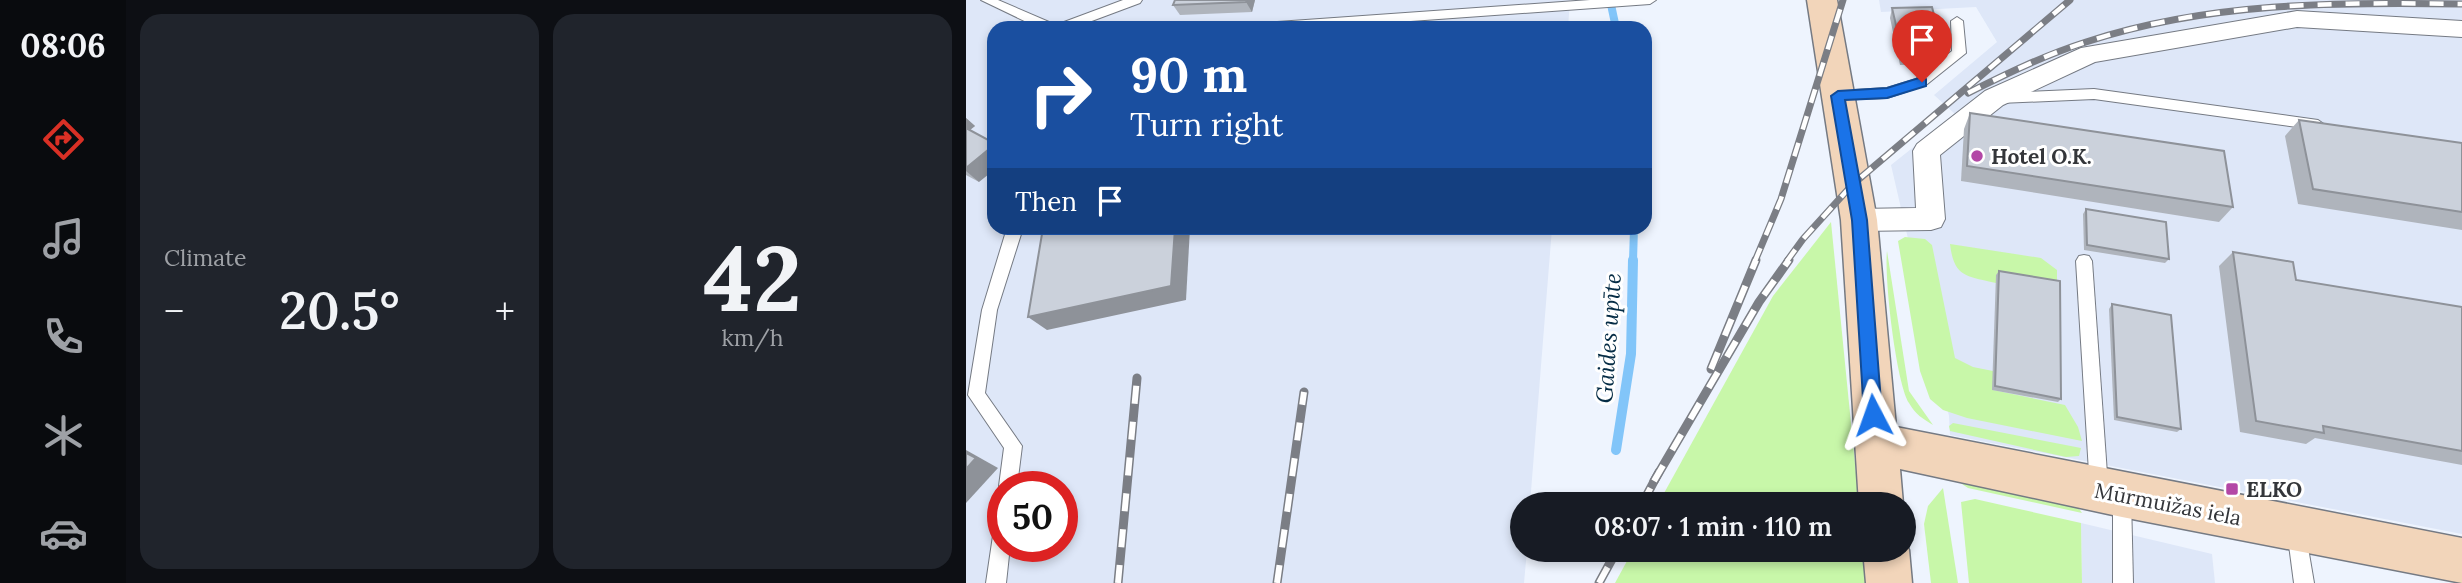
<!DOCTYPE html>
<html lang="en">
<head>
<meta charset="utf-8">
<style>
  body { margin:0; font-family:Lora,serif; background:#20242c; color:#f1f3f6; height:100vh; display:flex; flex-direction:column; font-size:26px; white-space:nowrap }
  * { box-sizing:border-box; margin:0 }
  p { font-size:23px; color:#9ea1a6 }
  .icon { flex:none; width:38px; height:38px; fill:none; stroke:currentColor; stroke-width:2; stroke-linecap:round; stroke-linejoin:round }
  .map { position:relative; flex:1; overflow:hidden }
  .details { display:flex; flex-direction:column; gap:14px; padding:14px; background:#0d0f14; width:840px }
  .details>* { flex:none }
  .hud { position:absolute; left:21px; top:21px; width:665px; height:214px; border-radius:21px; box-shadow:0 4px 10px #0003; background:#1a4fa0; color:#fff; overflow:hidden }
  .speed { position:absolute; left:21px; top:471px; display:flex; gap:14px; font-size:35px; font-weight:700; text-align:center }
  .speed>* { display:grid; place-content:center; width:91px; height:91px; border-radius:50%; background:#171b24; box-shadow:0 4px 10px #0003; line-height:1 }
  .speed .limit { border:10px solid #d22; background:#fff; color:#111 }
  .pin { position:absolute; display:grid; place-items:center; width:60px; height:60px; color:#fff; margin:-72px -30px; border-radius:50% 50% 50% 0; rotate:-45deg; box-shadow:0 0 7px #0007 }
  .pin .icon { rotate:45deg }
  .me { position:absolute; width:77px; margin:-38px; rotate:356deg; stroke-linejoin:round; filter:drop-shadow(0 0 5px #0008) }
  .turn { display:flex; align-items:center; gap:24px; height:147px; padding:0 28px; font-size:32px }
  .turn .icon { width:91px; height:91px; stroke-width:2.5 }
  .turn b { display:block; font-size:49px; line-height:60px }
  .then { display:flex; align-items:center; height:66px; padding:0 28px; background:#0003; gap:14px; font-size:26px }
  .big { font-size:52px; font-weight:600; line-height:1.1 }
  .details .card { flex:1; display:flex; flex-direction:column; justify-content:center; gap:10px; min-width:0; padding:0 24px; border-radius:21px; background:#20242c }
  .details .dial { align-items:center; gap:0 }
  .dial b { font-size:91px; line-height:1 }
  .heat { display:flex; justify-content:space-between; align-items:center; font-size:38px; direction:ltr }
  .details .tiles { flex:1; display:grid; gap:14px; grid-template-columns:repeat(2,1fr) }
  .trip { position:absolute; left:544px; top:492px; width:406px; height:70px; border-radius:35px; background:#171b24; box-shadow:0 4px 10px #0003; font-weight:600; line-height:70px; text-align:center }
  main { display:flex; flex:1; min-height:0 }
  .dock { display:flex; flex-direction:column; width:126px; justify-content:space-around; align-items:center; background:#090b0e; color:#9ea1a6 }
  .dock .icon { width:49px; height:49px }
  .dock .current { color:#d93025 }
  .dock b { font-size:32px; color:#f1f3f6 }
  .map>svg:first-child { display:block }
  .built { fill:#dee7f8; fill-rule:evenodd }
  .green { fill:#c8f7a9 }
  .lines { fill:none; stroke-linecap:round; stroke-linejoin:round }
  .stream-far1 { stroke:#82c5f9; stroke-width:8 }
  .stream { stroke:#82c5f9; stroke-width:10 }
  .lane-casing { stroke:#757a83; stroke-width:2 }
  .street-casing { stroke:#757a83; stroke-width:2 }
  .secondary-casing { stroke:#757a83; stroke-width:3 }
  .lane { fill:#fff; fill-rule:evenodd }
  .street { fill:#fff; fill-rule:evenodd }
  .secondary { fill:#f2d5ba; fill-rule:evenodd }
  .rail-far1-casing { stroke:#7b7e85; stroke-width:7 }
  .rail-casing { stroke:#7b7e85; stroke-width:9 }
  .rail-far1 { stroke:#fff; stroke-width:4.5; stroke-dasharray:14; stroke-linecap:butt }
  .rail { stroke:#fff; stroke-width:6; stroke-dasharray:18; stroke-linecap:butt }
  .wall { fill:#afb4bc }
  .shaded-wall { fill:#8e9299 }
  .building { fill:#cbd1db; stroke:#8e9299; stroke-width:2 }
  .route { fill:#1a73e8; stroke:#114b97; stroke-width:2 }
  .poi-dot { fill:#b347a6; stroke:#fff; stroke-width:2.5 }
  .labels { text-anchor:middle; dominant-baseline:central; stroke-width:6; stroke-linejoin:round; paint-order:stroke }
  .poi-label { font-size:21px; font-weight:bold; fill:#34363a; stroke:#fff; text-anchor:start }
  .street-label { font-size:21px; fill:#34363a; stroke:#fff }
  .water-label { font-size:23px; font-style:italic; fill:#052c45; stroke:#fff }
</style>
</head>
<body>
<main>
<nav class="dock">
<b>08:06</b>
<svg class="icon current" aria-label="directions" viewBox="0 0 24 24"><path d="M12 3l9 9-9 9-9-9zM9 14v-3h6M13 9l2 2-2 2"/></svg>
<svg class="icon" aria-label="music" viewBox="0 0 24 24"><path d="M9 18V5l10-2v13"/><circle cx="6" cy="18" r="3"/><circle cx="16" cy="16" r="3"/></svg>
<svg class="icon" aria-label="phone" viewBox="0 0 24 24"><path d="M5 4h4l2 5-3 2q2 4 5 5l2-3 5 2v4C11 20 4 13 5 4z"/></svg>
<svg class="icon" aria-label="climate" viewBox="0 0 24 24"><path d="M12 3v18M4 7l16 10M4 17L20 7"/></svg>
<svg class="icon" aria-label="car" viewBox="0 0 24 24"><path d="M5 17H2v-5l4-1 3-4h7l3 4 3 1v5h-3M9 17h6M6 11h13"/><circle cx="7" cy="17" r="2"/><circle cx="17" cy="17" r="2"/></svg>
</nav>
<section class="details">
<div class="tiles">
<div class="card"><p>Climate</p>
<div class="heat"><a>−</a><b class="big">20.5°</b><a>+</a></div>
</div>
<div class="card dial"><b>42</b><p>km/h</p></div>
</div>
</section>
<div class="map">
<svg width="1496" height="583" viewBox="0 0 1496 583">
  <rect width="100%" height="100%" fill="#eef4fe"/>
  <g class="built">
    <path d="M0 0H604L602 28H28V228H586L564 504H556V550H561L558 583H0ZM37 486H96V546H37Z"/>
    <polygon points="913,0 1496,0 1496,534 984,435 983,416 925,165 989,114 968,95 1031,42 1010,7 915,12"/>
    <polygon points="1115,523 1246,554 1249,583 1116,583"/>
  </g>
  <g class="green">
    <polygon points="865,222 893,504 692,504 807,296"/>
    <polygon points="939,237 959,239 966,245 989,358 1007,367 1027,371 1027,390 1099,405 1112,427 1116,441 1001,418 977,410 964,399 954,371 932,241"/>
    <path d="M984 244 1075 258 1091 270V285L1031 275 1030 283C1001 276 988 278 984 244Z"/>
    <path d="M921 251 943 391 967 425C957 419 949 414 943 403 930 382 918 277 921 251Z"/>
    <polygon points="987,423 1115,448 1113,456 1100,457 984,431 983,426"/>
    <polygon points="997,478 1109,503 1116,513 1002,488 993,482"/>
    <polygon points="977,488 992,583 965,583 958,524 962,506"/>
    <polygon points="1009,499 1115,523 1116,583 1003,583 995,502"/>
    <polygon points="667,550 898,550 903,583 649,583"/>
  </g>
  <g class="lines">
    <g class="stream-far1">
      <polyline points="644,0 650,28"/>
      <polyline points="667,261 668,228"/>
    </g>
    <polyline class="stream" points="650,450 665,354 667,260"/>
    <g class="lane-casing">
      <g id="lane">
        <polygon points="15,0 32,0 90,25 157,0 176,0 174,3 107,28 73,28"/>
        <polygon points="624,0 690,0 684,4 347,28 278,28 284,24"/>
        <polygon points="991,17 997,21 1000,53 960,85 921,98 867,100 865,96 867,92 872,91 921,88 950,79 986,51 985,21"/>
        <polygon points="1128,89 1352,120 1359,125 1352,130 1128,99 1034,103 1027,98 1034,93"/>
        <polygon points="41,228 57,228 31,310 19,393 56,446 51,486 37,486 37,493 33,486 38,448 2,395 16,310"/>
        <polygon points="1118,255 1123,256 1126,261 1142,488 1139,494 1133,497 1127,494 1124,488 1110,261 1113,256"/>
        <polygon points="1156,489 1162,492 1165,498 1167,583 1147,583 1147,498 1150,492"/>
        <polygon points="37,520 37,546 44,546 40,583 20,583 28,529 30,522"/>
        <polygon points="1330,521 1337,523 1339,530 1348,583 1328,583 1321,530 1323,523"/>
      </g>
    </g>
    <g class="street-casing">
      <polygon id="street" points="1331,11 1496,21 1496,37 1331,27 1129,62 1037,105 974,155 979,219 975,227 965,230 893,231 883,228 879,220 883,212 893,209 950,208 947,151 951,144 1019,91 1115,48"/>
    </g>
    <g class="secondary-casing">
      <g id="secondary">
        <polygon points="841,0 871,0 911,220 930,427 1496,538 1496,583 1156,517 934,469 937,504 893,504 875,220"/>
        <polygon points="938,538 943,550 946,583 900,583 897,550 938,550"/>
      </g>
    </g>
    <use href="#lane" class="lane"/>
    <use href="#street" class="street"/>
    <use href="#secondary" class="secondary"/>
    <g class="rail-far1-casing">
      <g id="rail-far1">
        <path d="M1002 93C1040 74 1079 55 1120 42 1241 2 1370 2 1496 4"/>
        <polyline points="789,261 815,199 877,0"/>
        <polyline points="821,261 837,239 886,185 1104,0"/>
      </g>
    </g>
    <g class="rail-casing">
      <g id="rail">
        <polyline points="745,369 790,260"/>
        <polyline points="688,481 793,302 823,260"/>
        <polyline points="676,504 693,472"/>
        <polyline points="152,583 171,378"/>
        <polyline points="311,583 338,392"/>
        <polyline points="633,583 651,550"/>
      </g>
    </g>
    <use href="#rail-far1" class="rail-far1"/>
    <use href="#rail" class="rail"/>
  </g>
  <g class="wall">
    <polygon points="209,0 289,0 286,12 214,15 207,5"/>
    <polygon points="926,8 978,54 975,64 934,65 924,18"/>
    <polygon points="1004,113 1267,207 1253,222 995,181 998,129"/>
    <polygon points="0,118 9,126 4,130 13,182 0,175"/>
    <polygon points="1333,120 1496,143 1496,230 1332,204 1319,136"/>
    <polygon points="1120,209 1203,259 1199,263 1118,250 1117,214"/>
    <polygon points="1267,252 1330,280 1496,307 1496,465 1349,438 1340,444 1274,432 1253,266"/>
    <polygon points="1033,271 1095,399 1092,402 1026,390 1030,275"/>
    <polygon points="1146,304 1215,429 1211,432 1148,420 1143,309"/>
  </g>
  <g class="shaded-wall">
    <polygon points="281,0 289,0 286,12 280,2"/>
    <polygon points="0,118 9,126 0,133"/>
    <polygon points="28,145 28,170 13,182 0,171 0,168"/>
    <polygon points="209,228 224,228 220,300 81,330 62,317"/>
    <polygon points="0,450 32,468 0,503"/>
  </g>
  <g class="building">
    <polygon points="209,0 281,0 280,2 207,5"/>
    <polygon points="966,7 978,54 937,55 926,8"/>
    <polygon points="1004,113 1258,151 1267,207 1001,166"/>
    <polygon points="1333,120 1496,143 1496,212 1347,189"/>
    <polygon points="0,128 28,143 28,145 0,168"/>
    <polygon points="1120,209 1200,222 1203,259 1121,245"/>
    <polygon points="77,228 209,228 205,286 62,317"/>
    <polygon points="1267,252 1327,262 1330,280 1496,307 1496,451 1357,426 1358,433 1290,421"/>
    <polygon points="1033,271 1094,281 1095,399 1029,386"/>
    <polygon points="1146,304 1205,315 1215,429 1151,417"/>
    <polygon points="0,453 10,458 0,469"/>
  </g>
  <polygon class="route" points="956,77 960,79 960,86 921,98 879,100 901,220 916,415 913,421 907,423 901,421 898,415 886,220 865,96 872,91 921,88"/>
  <g class="poi-dot">
    <circle cx="1011" cy="156" r="7"/>
    <rect x="1259" y="482" width="14" height="14" rx="3.5"/>
  </g>
  <g class="labels">
    <g class="poi-label">
      <text x="1025" y="156">Hotel O.K.</text>
      <text x="1280" y="489">ELKO</text>
    </g>
    <g class="street-label">
      <text transform="translate(1202 504) rotate(11)">Mūrmuižas iela</text>
    </g>
    <g class="water-label">
      <text transform="translate(642 338) rotate(-86)">Gaides upīte</text>
    </g>
  </g>
</svg>
<div class="speed"><div class="limit">50</div></div>
<div class="pin" style="left:956px;top:82px;background:#d93025"><svg class="icon" aria-label="arrive" viewBox="0 0 24 24"><path d="M6 21V4h12l-3 4 3 4H6"/></svg></div>
<svg class="me" style="left:907px;top:415px" viewBox="-20 -20 40 40"><path d="M0-17L14 15 0 8-14 15z" fill="#1a73e8" stroke="#fff" stroke-width="4"/></svg>
<div class="trip">08:07 · 1 min · 110 m</div>
<div class="hud">
<div class="turn"><svg class="icon" aria-label="right" viewBox="0 0 24 24"><path d="M7 20v-9h11M14 6l5 5-5 5"/></svg><div><b>90 m</b>Turn right</div></div>
<div class="then">Then<svg class="icon" aria-label="arrive" viewBox="0 0 24 24"><path d="M6 21V4h12l-3 4 3 4H6"/></svg></div>
</div>
</div>
</main>
</body>
</html>
